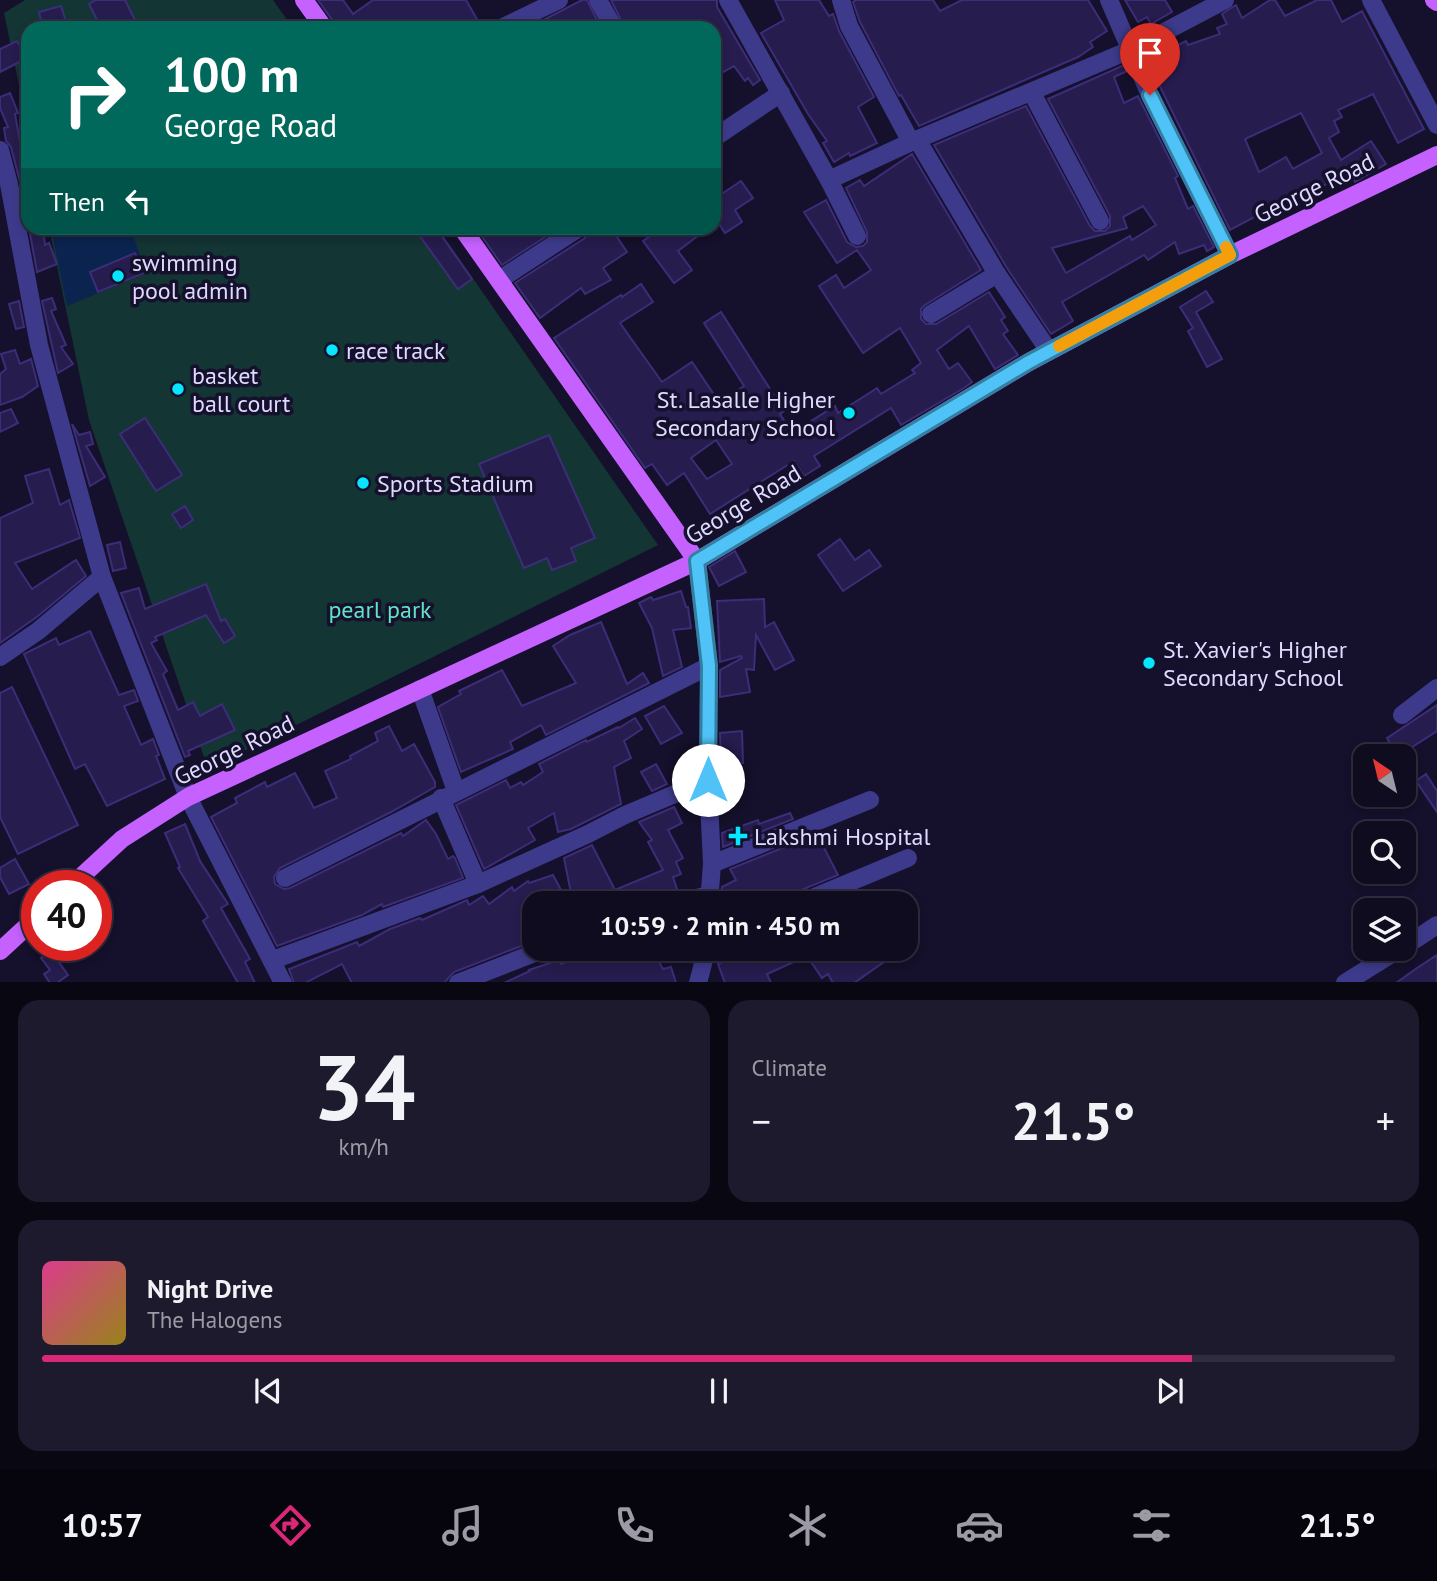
<!DOCTYPE html>
<html lang="en">
<head>
<meta charset="utf-8">
<style>
  body { margin:0; font-family:"PT Sans",sans-serif; background:#1e1a2d; color:#f1f3f6; height:100vh; display:flex; flex-direction:column; font-size:26px; white-space:nowrap }
  * { box-sizing:border-box; margin:0 }
  p { font-size:23px; color:#9c9ba5 }
  .icon { flex:none; width:38px; height:38px; fill:none; stroke:currentColor; stroke-width:2; stroke-linecap:round; stroke-linejoin:round }
  .map { position:relative; height:982px; overflow:hidden }
  .details { display:flex; flex-direction:column; gap:18px; padding:18px; background:#090712; flex:1 }
  .details>* { flex:none }
  .top-card { position:absolute; left:21px; top:21px; width:700px; height:214px; border-radius:21px; box-shadow:0 4px 10px #0003,0 0 0 2px #302c3e; background:#00695c; color:#fff; overflow:hidden }
  .needle { width:46px; rotate:325deg }
  .buttons { position:absolute; left:1353px; top:744px; display:grid; gap:14px }
  .buttons a { display:grid; place-items:center; width:63px; height:63px; border-radius:14px; background:#100c20; box-shadow:0 4px 10px #0003,0 0 0 2px #302c3e; font-size:35px }
  .speed { position:absolute; left:21px; top:870px; display:flex; gap:14px; font-size:35px; font-weight:700; text-align:center }
  .speed>* { display:grid; place-content:center; width:91px; height:91px; border-radius:50%; background:#100c20; box-shadow:0 4px 10px #0003,0 0 0 2px #302c3e; line-height:1 }
  .speed .limit { border:10px solid #d22; background:#fff; color:#111 }
  .pin { position:absolute; display:grid; place-items:center; width:60px; height:60px; color:#fff; margin:-72px -30px; border-radius:50% 50% 50% 0; rotate:-45deg; box-shadow:0 0 7px #0007 }
  .pin .icon { rotate:45deg }
  .me { position:absolute; width:77px; margin:-38px; rotate:0deg; stroke-linejoin:round; filter:drop-shadow(0 0 5px #0008) }
  .turn { display:flex; align-items:center; gap:24px; height:147px; padding:0 28px; font-size:32px }
  .turn .icon { width:91px; height:91px; stroke-width:2.5 }
  .turn b { display:block; font-size:49px; line-height:60px }
  .then { display:flex; align-items:center; height:66px; padding:0 28px; background:#0003; gap:14px; font-size:26px }
  .big { font-size:52px; font-weight:600; line-height:1.1 }
  .details .widget { flex:1; display:flex; flex-direction:column; justify-content:center; gap:10px; min-width:0; padding:0 24px; border-radius:21px; background:#1e1a2d }
  .details .dial { align-items:center; gap:0 }
  .dial b { font-size:91px; line-height:1 }
  .song { display:flex; align-items:center; gap:21px }
  .cover { width:84px; height:84px; border-radius:10px; background:linear-gradient(135deg,hsl(330 70% 55%),hsl(50 70% 35%)) }
  .played { height:7px; border-radius:4px; background:linear-gradient(90deg,#db2777 85%,#302c3e 85%) }
  .keys { display:flex; justify-content:space-around; direction:ltr }
  .heat { display:flex; justify-content:space-between; align-items:center; font-size:38px; direction:ltr }
  .details .tiles { flex:1; display:grid; gap:18px; grid-template-columns:1fr 1fr }
  .widget:last-child { grid-column:span 2 }
  .trip { position:absolute; left:522px; top:891px; width:396px; height:70px; border-radius:21px; background:#100c20; box-shadow:0 4px 10px #0003,0 0 0 2px #302c3e; font-weight:600; line-height:70px; text-align:center }
  .menu { display:flex; height:112px; justify-content:space-around; align-items:center; background:#06050d; color:#9c9ba5 }
  .menu .icon { width:49px; height:49px }
  .menu .active { color:#db2777 }
  .menu b { font-size:32px; color:#f1f3f6 }
  .map>svg:first-child { display:block }
  .green { fill:#133534 }
  .water { fill:#0b244f }
  .building { fill:#261c4d; stroke:#3c2d79; stroke-width:2; fill-rule:evenodd }
  .lines { fill:none; stroke-linecap:round; stroke-linejoin:round }
  .minor { stroke:#3d3a8b; stroke-width:18 }
  .major { stroke:#c461ff; stroke-width:18 }
  .route-casing { stroke:#337fa1; stroke-width:18 }
  .route { stroke:#4fc3f7; stroke-width:12 }
  .slow { stroke:#f59e0b; stroke-width:12 }
  .poi-dot { fill:#06e6ff; stroke:#15102b; stroke-width:2.5 }
  .labels { text-anchor:middle; dominant-baseline:central; stroke-width:7; stroke-linejoin:round; paint-order:stroke }
  .street-label { font-size:24px; fill:#dfdaff; stroke:#15102b }
  .poi-label { font-size:24px; fill:#dfdaff; stroke:#15102b; text-anchor:start }
  .park-label { font-size:24px; fill:#61e4c4; stroke:#15102b }
</style>
</head>
<body>
<div class="map">
<svg width="1437" height="983" viewBox="0 0 1437 983">
  <rect width="100%" height="100%" fill="#15102b"/>
  <g class="green">
    <polygon points="25,0 273,0 293,28 28,28 28,128 4,13"/>
    <polygon points="49,228 438,228 658,545 208,769 89,420"/>
  </g>
  <polygon class="water" points="51,228 130,228 147,273 67,306"/>
  <g class="building">
    <polygon points="96,0 125,0 139,28 101,28 89,4"/>
    <polygon points="318,0 343,0 353,14 373,0 466,0 482,28 335,28 333,21"/>
    <polygon points="582,0 587,0 601,28 528,28"/>
    <polygon points="611,0 717,0 717,7 760,80 753,85 748,78 745,81 734,66 714,77 714,28 625,28"/>
    <polygon points="775,0 819,0 829,16 833,14 839,31 874,97 858,107 877,143 850,156 849,153 834,162 823,143 827,141 808,114 761,33 784,20"/>
    <polygon points="856,0 933,0 940,11 962,0 1088,0 1107,31 1090,42 1093,47 1078,57 919,126 901,95 899,96 860,22 853,2"/>
    <polygon points="1125,0 1165,0 1172,12 1151,24 1147,17 1138,22"/>
    <path d="M1270 0H1275L1285 16 1317 0H1331L1342 22 1362 11 1424 129 1398 143 1373 94 1338 110 1342 117 1334 121 1339 132 1329 138 1341 160 1371 141 1386 164 1355 182 1349 172 1285 206 1283 202 1230 230 1147 60 1167 47 1168 50 1186 41 1188 45 1220 34 1217 28 1227 24 1222 14 1234 6 1236 5 1242 18ZM1301 113 1322 153 1293 169 1286 157 1259 172 1245 139Z"/>
    <polygon points="61,6 68,28 43,28 39,12"/>
    <polygon points="17,41 27,58 0,72 0,49"/>
    <path d="M1124 65 1127 71 1114 77 1124 103 1138 96 1178 176 1175 178 1188 209 1193 206 1214 247 1207 251 1204 245 1179 254 1175 242 1148 260 1144 255 1062 302 1073 321 1051 334 1007 268 934 145 1026 106 1090 226 1095 231H1105L1110 226V216L1048 99ZM1143 206 1156 225 1132 240 1130 236 1066 273 1052 248 1127 228 1123 217Z"/>
    <polygon points="10,93 18,113 15,114 27,181 20,182 11,147 6,141 4,128 8,127 0,108 0,97"/>
    <path d="M912 154 981 270 925 305 921 309V319L926 324H936L989 292 1005 317 1001 320 1008 331 1003 334 1018 355 995 369 969 326 937 350 949 369 958 363 972 382 964 388 901 425 891 408 814 456 820 466 804 476 794 461 710 514 684 473 667 485 652 464 645 468 554 338 621 295 622 297 641 284 653 302 620 323 662 382 692 362 719 402 744 386 704 323 721 312 784 411 780 414 792 433 835 406 838 413 877 388 881 394 915 373 912 370 921 363 900 328 863 353 819 286 836 275 844 288 871 270 857 250 837 263 804 212 826 200 847 242 856 247 863 246 867 242V232L846 188 860 180 864 186ZM716 440 732 464 707 479 691 458Z"/>
    <polygon points="741,181 753,198 735,210 742,222 725,233 719,224 714,228 714,199"/>
    <polygon points="29,228 43,228 45,245 49,243 57,264 37,272"/>
    <polygon points="414,228 436,228 472,279 458,289"/>
    <polygon points="476,228 559,228 502,265"/>
    <polygon points="590,228 611,228 627,252 603,268 611,280 585,294 581,288 540,318 515,283 585,238"/>
    <polygon points="662,228 708,228 678,251 692,270 674,283 643,241"/>
    <polygon points="135,253 144,273 98,292 90,272"/>
    <polygon points="1206,291 1213,302 1196,312 1222,359 1207,367 1188,331 1193,328 1180,307"/>
    <polygon points="52,298 56,309 51,311 66,345 61,347 73,364 58,373 42,301"/>
    <polygon points="19,301 24,327 16,329 9,304"/>
    <polygon points="15,350 20,364 31,359 38,386 22,397 0,405 0,374 6,369 1,354"/>
    <polygon points="11,409 18,423 0,432 0,413"/>
    <polygon points="145,418 182,475 156,491 120,434"/>
    <polygon points="72,424 79,435 90,432 93,444 86,446 105,477 90,486"/>
    <polygon points="549,435 595,538 571,548 576,561 552,570 547,558 524,568 479,464"/>
    <polygon points="49,469 60,505 69,500 80,538 15,563 32,589 76,560 86,576 38,616 0,643 0,518 33,503 25,476"/>
    <polygon points="185,506 193,520 181,528 172,514"/>
    <polygon points="840,539 855,560 869,550 881,566 843,591 818,555"/>
    <polygon points="120,542 126,568 113,571 107,545"/>
    <polygon points="735,551 746,572 719,586 709,567"/>
    <polygon points="206,584 221,621 225,619 235,636 224,643 206,615 155,637 157,640 151,643 167,671 163,674 178,710 193,702 200,716 222,704 235,730 188,751 190,755 185,757 121,593 139,588 145,609"/>
    <polygon points="681,591 686,607 688,607 691,628 673,630 682,667 663,676 652,628 639,603 651,597 653,600"/>
    <polygon points="764,599 765,627 774,622 794,660 775,670 756,635 754,670 746,669 750,692 720,697 720,670 742,658 741,656 720,662 717,601"/>
    <polygon points="601,622 627,684 643,673 649,683 546,735 541,725 510,742 513,749 461,772 438,707 461,694 459,691 502,670 522,706 576,683 553,646 570,635"/>
    <polygon points="90,631 119,695 134,690 138,701 124,706 141,745 153,739 159,755 156,756 165,779 107,806 85,764 75,769 24,654 56,638 59,645"/>
    <polygon points="12,687 78,825 18,854 0,817 0,693"/>
    <polygon points="1437,705 1437,731 1398,756 1387,738"/>
    <polygon points="664,706 682,733 661,744 645,716"/>
    <polygon points="635,718 642,729 624,741 631,758 614,767 621,804 571,829 558,832 554,813 528,828 535,840 484,869 456,805 506,780 510,788 521,782 523,785 543,772 539,764 586,740 587,742 618,727 619,728"/>
    <polygon points="389,726 402,751 414,744 435,782 435,787 391,812 280,868 274,877 275,884 284,889 290,888 401,833 403,836 426,820 436,834 448,859 453,856 455,858 463,878 383,907 382,904 362,915 277,946 211,817 237,803 235,798 265,782 267,787 295,773 314,808 337,798 325,771 351,759 350,756 378,741 375,733"/>
    <polygon points="742,731 743,763 721,764 720,733"/>
    <polygon points="656,764 667,784 652,791 641,772"/>
    <polygon points="1426,774 1437,791 1437,812 1416,781"/>
    <polygon points="674,807 682,823 668,830 683,858 676,862 681,874 673,877 678,892 671,896 669,901 573,903 564,858 592,845 615,890 663,870 648,842 652,840 639,822"/>
    <polygon points="790,813 793,819 723,847 722,833 758,820 759,824"/>
    <polygon points="185,824 200,861 228,904 221,908 250,959 245,962 255,983 238,983 203,921 208,917 178,868 180,867 165,833"/>
    <polygon points="817,834 838,875 796,892 791,897 789,903 720,903 722,887 736,880 730,869"/>
    <polygon points="15,859 29,884 9,894 0,877 0,868"/>
    <polygon points="553,875 568,903 534,903 534,941 454,972 444,983 352,983 342,964 305,983 294,983 289,969 357,942 359,946 390,929 420,918 422,920 467,900 469,905 483,896 489,904 512,887 514,891 528,881 529,883"/>
    <polygon points="852,894 856,903 830,903"/>
    <polygon points="592,948 651,948 663,969 671,967 676,983 504,983 530,971 529,970 559,960 561,964 593,952"/>
    <polygon points="718,948 904,948 854,983 833,983 828,974 822,978 807,956 767,974 771,983 725,983 718,964 723,962"/>
    <polygon points="51,951 68,975 57,983 50,983 44,974 50,970 41,958"/>
    <polygon points="1437,955 1437,983 1396,983 1417,968"/>
  </g>
  <g class="lines">
    <g class="minor">
      <polyline points="598,0 614,28"/>
      <polyline points="728,0 829,180 857,236"/>
      <polyline points="841,0 849,26 911,142"/>
      <polyline points="1109,0 1150,95 1230,255"/>
      <polyline points="1371,0 1437,125"/>
      <polyline points="501,28 559,0"/>
      <polyline points="1032,93 1100,221"/>
      <polyline points="714,138 781,93"/>
      <polyline points="918,141 997,274 1049,351"/>
      <polyline points="0,150 9,184 39,345 102,577 188,797 283,983"/>
      <polyline points="829,180 911,142 1130,50 1225,0"/>
      <polyline points="499,280 579,228"/>
      <polyline points="931,314 997,274"/>
      <polyline points="697,561 709,666 708,780 712,864 709,903"/>
      <polyline points="0,657 38,631 102,577"/>
      <polyline points="420,689 456,791"/>
      <polyline points="1402,715 1437,688"/>
      <polyline points="441,798 478,884"/>
      <polyline points="712,864 870,800"/>
      <polyline points="285,878 709,666"/>
      <polyline points="680,903 708,895"/>
      <polyline points="800,903 908,858"/>
      <polyline points="1404,947 1437,925"/>
      <polyline points="273,960 478,884 588,834 625,815 708,780"/>
      <polyline points="458,983 547,948"/>
      <polyline points="698,983 707,948"/>
      <polyline points="1345,983 1401,948"/>
    </g>
    <g class="major">
      <polyline points="304,0 324,28"/>
      <polyline points="1434,0 1437,2"/>
      <polyline points="462,228 697,561"/>
      <polyline points="71,886 122,839 188,797 697,561 1029,362 1230,255 1437,155"/>
      <polyline points="0,951 37,917"/>
    </g>
  </g>
  <g class="lines">
    <g class="route-casing">
      <polyline id="route" points="708,780 709,666 697,561 1029,362 1230,255 1150,95"/>
    </g>
    <use href="#route" class="route"/>
    <polyline class="slow" points="1059,346 1230,255 1226,247"/>
  </g>
  <g class="poi-dot">
    <circle cx="118" cy="276" r="7"/>
    <circle cx="332" cy="350" r="7"/>
    <circle cx="178" cy="389" r="7"/>
    <circle cx="849" cy="413" r="7"/>
    <circle cx="363" cy="483" r="7"/>
    <circle cx="1149" cy="663" r="7"/>
    <path d="M734.5 825.5h7v7h7v7h-7v7h-7v-7h-7v-7h7z"/>
  </g>
  <g class="labels">
    <g class="street-label">
      <text transform="translate(1314 188) rotate(-26)">George Road</text>
      <text transform="translate(743 504) rotate(-31)">George Road</text>
      <text transform="translate(234 750) rotate(-26)">George Road</text>
    </g>
    <g class="poi-label">
      <text x="132" y="262">swimming<tspan x="132" dy="28">pool admin</tspan></text>
      <text x="346" y="350">race track</text>
      <text x="192" y="375">basket<tspan x="192" dy="28">ball court</tspan></text>
      <text x="835" y="399" text-anchor="end">St. Lasalle Higher<tspan x="835" dy="28">Secondary School</tspan></text>
      <text x="377" y="483">Sports Stadium</text>
      <text x="1163" y="649">St. Xavier's Higher<tspan x="1163" dy="28">Secondary School</tspan></text>
      <text x="754" y="836">Lakshmi Hospital</text>
    </g>
    <g class="park-label">
      <text x="380" y="609">pearl park</text>
    </g>
  </g>
</svg>
<div class="buttons">
<a><svg class="needle" viewBox="-14 -14 28 28"><path d="M0-13l5 13h-10z" fill="#e53935"/><path d="M0 13l5-13h-10z" fill="#9c9ba5"/></svg></a>
<a><svg class="icon" aria-label="search" viewBox="0 0 24 24"><circle cx="10" cy="10" r="6"/><path d="M15 15l6 6"/></svg></a>
<a><svg class="icon" aria-label="layers" viewBox="0 0 24 24"><path d="M12 4l9 5-9 5-9-5zM3 14l9 5 9-5"/></svg></a>
</div>
<div class="speed"><div class="limit">40</div></div>
<div class="pin" style="left:1150px;top:95px;background:#d93025"><svg class="icon" aria-label="arrive" viewBox="0 0 24 24"><path d="M6 21V4h12l-3 4 3 4H6"/></svg></div>
<svg class="me" style="left:708px;top:780px" viewBox="-20 -20 40 40"><circle r="19" fill="#fff"/><path d="M0-13L10 11 0 6-10 11z" fill="#4fc3f7"/></svg>
<div class="trip">10:59 · 2 min · 450 m</div>
<div class="top-card">
<div class="turn"><svg class="icon" aria-label="right" viewBox="0 0 24 24"><path d="M7 20v-9h11M14 6l5 5-5 5"/></svg><div><b>100 m</b>George Road</div></div>
<div class="then">Then<svg class="icon" aria-label="left" viewBox="0 0 24 24"><path d="M17 20v-9H6M10 6l-5 5 5 5"/></svg></div>
</div>
</div>
<section class="details">
<div class="tiles">
<div class="widget dial"><b>34</b><p>km/h</p></div>
<div class="widget"><p>Climate</p>
<div class="heat"><a>−</a><b class="big">21.5°</b><a>+</a></div>
</div>
<div class="widget">
<div class="song"><i class="cover"></i><div><b>Night Drive</b><p>The Halogens</p></div></div>
<div class="played"></div>
<div class="keys"><svg class="icon" aria-label="previous" viewBox="0 0 24 24"><path d="M18 5L8 12l10 7zM5 5v14"/></svg><svg class="icon" aria-label="pause" viewBox="0 0 24 24"><path d="M8 5v14M16 5v14"/></svg><svg class="icon" aria-label="next" viewBox="0 0 24 24"><path d="M6 5l10 7-10 7zM19 5v14"/></svg></div>
</div>
</div>
</section>
<nav class="menu">
<b>10:57</b>
<svg class="icon active" aria-label="directions" viewBox="0 0 24 24"><path d="M12 3l9 9-9 9-9-9zM9 14v-3h6M13 9l2 2-2 2"/></svg>
<svg class="icon" aria-label="music" viewBox="0 0 24 24"><path d="M9 18V5l10-2v13"/><circle cx="6" cy="18" r="3"/><circle cx="16" cy="16" r="3"/></svg>
<svg class="icon" aria-label="phone" viewBox="0 0 24 24"><path d="M5 4h4l2 5-3 2q2 4 5 5l2-3 5 2v4C11 20 4 13 5 4z"/></svg>
<svg class="icon" aria-label="climate" viewBox="0 0 24 24"><path d="M12 3v18M4 7l16 10M4 17L20 7"/></svg>
<svg class="icon" aria-label="car" viewBox="0 0 24 24"><path d="M5 17H2v-5l4-1 3-4h7l3 4 3 1v5h-3M9 17h6M6 11h13"/><circle cx="7" cy="17" r="2"/><circle cx="17" cy="17" r="2"/></svg>
<svg class="icon" aria-label="filters" viewBox="0 0 24 24"><path d="M4 7h16M4 17h16"/><circle cx="9" cy="7" r="2"/><circle cx="15" cy="17" r="2"/></svg>
<b>21.5°</b>
</nav>
</body>
</html>
